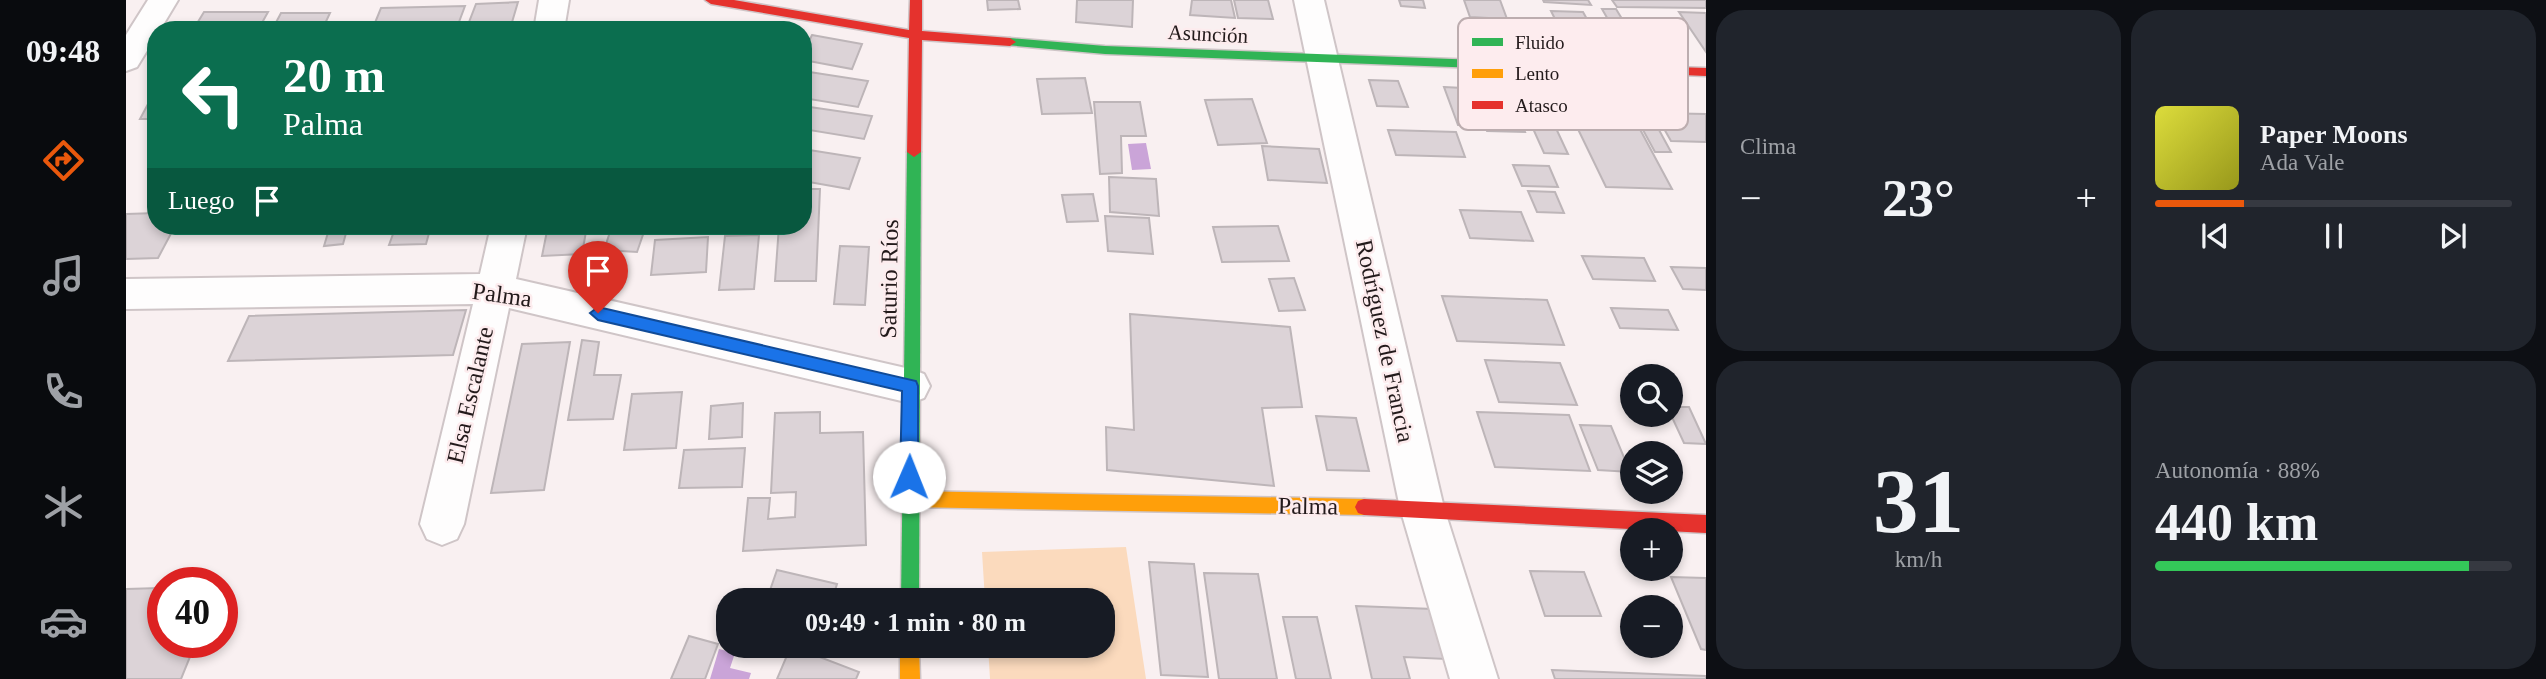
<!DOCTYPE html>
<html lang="es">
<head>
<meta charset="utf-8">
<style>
  body { margin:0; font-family:Georgia,serif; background:#20242c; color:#f1f3f6; height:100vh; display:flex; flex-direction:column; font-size:26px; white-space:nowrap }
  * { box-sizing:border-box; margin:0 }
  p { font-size:23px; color:#9ea1a6 }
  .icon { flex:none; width:38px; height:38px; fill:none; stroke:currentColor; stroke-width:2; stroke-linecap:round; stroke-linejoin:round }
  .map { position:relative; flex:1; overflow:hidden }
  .drawer { display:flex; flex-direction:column; gap:10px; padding:10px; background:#0d0f14; width:840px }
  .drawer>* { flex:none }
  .hud { position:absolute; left:21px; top:21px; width:665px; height:214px; border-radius:28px; box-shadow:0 4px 10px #0003; background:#0b6e4f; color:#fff; overflow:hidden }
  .buttons { position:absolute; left:1494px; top:364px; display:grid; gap:14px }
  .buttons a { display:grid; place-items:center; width:63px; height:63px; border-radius:50%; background:#171b24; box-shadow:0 4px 10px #0003; font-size:35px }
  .speed { position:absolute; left:21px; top:567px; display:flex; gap:14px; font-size:35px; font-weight:700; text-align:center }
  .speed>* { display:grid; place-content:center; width:91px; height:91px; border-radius:50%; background:#171b24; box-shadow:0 4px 10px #0003; line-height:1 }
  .speed .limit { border:10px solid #d22; background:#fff; color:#111 }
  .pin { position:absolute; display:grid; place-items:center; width:60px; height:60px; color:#fff; margin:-72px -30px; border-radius:50% 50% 50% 0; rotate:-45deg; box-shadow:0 0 7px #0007 }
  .pin .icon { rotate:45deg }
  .me { position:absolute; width:77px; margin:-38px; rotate:1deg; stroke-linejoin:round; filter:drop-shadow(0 0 5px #0008) }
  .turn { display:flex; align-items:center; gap:24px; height:147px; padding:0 21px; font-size:32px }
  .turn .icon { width:91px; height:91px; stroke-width:2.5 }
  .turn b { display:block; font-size:49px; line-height:60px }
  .then { display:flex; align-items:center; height:66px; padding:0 21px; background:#0003; gap:14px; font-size:26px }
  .big { font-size:52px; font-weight:700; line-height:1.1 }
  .drawer .card { flex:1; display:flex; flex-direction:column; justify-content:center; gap:10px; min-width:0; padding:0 24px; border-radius:28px; background:#20242c }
  .drawer .dial { align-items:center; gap:0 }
  .dial b { font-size:91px; line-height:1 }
  .song { display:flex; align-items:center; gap:21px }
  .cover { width:84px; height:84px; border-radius:10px; background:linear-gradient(135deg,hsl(60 70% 55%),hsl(60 70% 35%)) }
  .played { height:7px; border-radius:4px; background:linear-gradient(90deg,#ea580c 25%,#363941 25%) }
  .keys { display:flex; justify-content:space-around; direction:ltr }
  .heat { display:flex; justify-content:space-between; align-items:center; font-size:38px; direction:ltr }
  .charge { height:10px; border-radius:5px; background:linear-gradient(90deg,#34c759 88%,#363941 0) }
  .drawer .tiles { flex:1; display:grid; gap:10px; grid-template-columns:repeat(2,1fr) }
  .trip { position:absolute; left:590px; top:588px; width:399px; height:70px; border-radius:28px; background:#171b24; box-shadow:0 4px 10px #0003; font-weight:700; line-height:70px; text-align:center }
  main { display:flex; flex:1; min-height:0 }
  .tab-bar { display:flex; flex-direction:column; width:126px; justify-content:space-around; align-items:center; background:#090b0e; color:#9ea1a6 }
  .tab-bar .icon { width:49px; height:49px }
  .tab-bar .on { color:#ea580c }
  .tab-bar b { font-size:32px; color:#f1f3f6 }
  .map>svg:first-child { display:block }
  .green { fill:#fbdabd }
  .water { fill:#caa4d8 }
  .building { fill:#dcd3d7; stroke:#bdb5b8; stroke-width:2 }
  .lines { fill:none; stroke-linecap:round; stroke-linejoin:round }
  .street-casing { stroke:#cfc5c7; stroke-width:4 }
  .fast-casing { stroke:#cfc5c7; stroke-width:3 }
  .slow-casing { stroke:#cfc5c7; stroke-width:3 }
  .jam-casing { stroke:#cfc5c7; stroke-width:3 }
  .street { fill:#fefdfd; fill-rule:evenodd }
  .fast { fill:#30b455; fill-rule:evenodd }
  .slow { fill:#ff9f0a; fill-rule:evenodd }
  .jam { fill:#e5322d; fill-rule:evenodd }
  .route { fill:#1a73e8; stroke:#114b97; stroke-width:2 }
  .labels { text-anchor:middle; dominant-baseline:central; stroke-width:5; stroke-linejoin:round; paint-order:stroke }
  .far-street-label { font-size:21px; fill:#231a1b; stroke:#fdecee }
  .street-label { font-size:24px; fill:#231a1b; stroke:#fdecee }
  .key { fill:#fdecee; stroke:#bcadaf; stroke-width:2 }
  .key-label { font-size:19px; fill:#231a1b }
</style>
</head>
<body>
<main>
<nav class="tab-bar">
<b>09:48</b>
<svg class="icon on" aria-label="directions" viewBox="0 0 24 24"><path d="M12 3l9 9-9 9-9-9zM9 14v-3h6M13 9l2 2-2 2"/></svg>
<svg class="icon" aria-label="music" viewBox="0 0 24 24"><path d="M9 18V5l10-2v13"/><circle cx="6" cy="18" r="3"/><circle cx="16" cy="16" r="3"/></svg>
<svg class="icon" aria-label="phone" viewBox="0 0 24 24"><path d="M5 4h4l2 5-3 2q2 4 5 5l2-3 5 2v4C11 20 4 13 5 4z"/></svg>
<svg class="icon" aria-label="climate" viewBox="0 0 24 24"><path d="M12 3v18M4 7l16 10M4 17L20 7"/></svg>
<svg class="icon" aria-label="car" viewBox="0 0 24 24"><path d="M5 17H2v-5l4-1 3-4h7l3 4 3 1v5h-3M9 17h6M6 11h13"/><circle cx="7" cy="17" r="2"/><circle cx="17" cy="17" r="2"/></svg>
</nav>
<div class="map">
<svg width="1580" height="679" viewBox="0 0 1580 679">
  <rect width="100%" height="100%" fill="#f9f0f1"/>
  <polygon class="green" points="1000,547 1020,679 864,679 862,646 976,646 976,600 859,600 856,552"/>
  <g class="water">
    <polygon points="1020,143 1025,169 1006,170 1002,144"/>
    <polygon points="593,649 609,653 604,668 625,673 623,679 584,679"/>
  </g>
  <g class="building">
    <polygon points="861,0 892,0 894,9 862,10"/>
    <polygon points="951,0 1007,0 1006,27 950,22"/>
    <polygon points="1066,0 1105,0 1109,18 1064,15"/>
    <polygon points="1108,0 1142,0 1147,19 1112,18"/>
    <polygon points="1273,0 1297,0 1299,8 1275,6"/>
    <polygon points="1338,0 1374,0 1381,19 1344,17"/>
    <polygon points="1417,0 1462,0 1465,5 1418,2"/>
    <polygon points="1486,0 1580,0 1580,8 1491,7"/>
    <polygon points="392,2 384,29 340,30 350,4"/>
    <polygon points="339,6 330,30 246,30 255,8"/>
    <polygon points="1476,9 1490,9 1510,42 1495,42"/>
    <polygon points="1425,11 1457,12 1480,53 1445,51"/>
    <polygon points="78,12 142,12 132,30 67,30"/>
    <polygon points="1553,12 1580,13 1580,52"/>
    <polygon points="155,13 204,13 196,30 146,30"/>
    <polygon points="496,23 538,30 491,30"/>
    <polygon points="686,35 736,44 726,69 677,60 677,53"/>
    <polygon points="677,71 742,81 732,107 677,98"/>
    <polygon points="959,78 966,113 916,114 911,79"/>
    <polygon points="1243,80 1272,81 1282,107 1251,106"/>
    <polygon points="1318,87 1337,88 1352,126 1332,125"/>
    <polygon points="1434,92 1495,94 1546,189 1480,187"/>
    <polygon points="1391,93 1414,94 1442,154 1418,153"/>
    <polygon points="1346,94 1383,95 1399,132 1361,131"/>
    <polygon points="1126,99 1141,143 1092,145 1079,100"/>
    <polygon points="968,102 1014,102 1020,136 995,136 996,173 974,174"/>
    <polygon points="22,104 30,104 30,119 14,119"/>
    <polygon points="677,106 746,116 738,139 677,129"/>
    <polygon points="1529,113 1580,114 1580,142 1545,141"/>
    <polygon points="1510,117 1526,117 1545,152 1529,152"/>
    <polygon points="1262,130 1330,132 1339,157 1270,155"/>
    <polygon points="1136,146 1193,149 1201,183 1142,180"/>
    <polygon points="677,149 734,158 723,189 677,181"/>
    <polygon points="1387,165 1423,166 1432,187 1396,186"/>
    <polygon points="983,177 1030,179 1033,216 984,212"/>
    <polygon points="677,189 694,189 690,281 649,281 653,226 677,226"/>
    <polygon points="1402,191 1429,192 1438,213 1411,212"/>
    <polygon points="967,194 972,221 941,222 936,195"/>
    <polygon points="1334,210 1395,212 1407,241 1344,238"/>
    <polygon points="30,213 30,226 49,226 32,258 0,259 0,214"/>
    <polygon points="979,216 1023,218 1027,254 982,251"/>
    <polygon points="204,226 222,226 217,244 198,246"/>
    <polygon points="270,226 305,226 300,244 263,245"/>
    <polygon points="422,226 461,226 456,254 416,256"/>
    <polygon points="486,226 520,226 511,252 478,250"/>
    <polygon points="536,226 591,226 536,230"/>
    <polygon points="1152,226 1163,261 1096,262 1087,227"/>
    <polygon points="633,235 628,289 593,290 599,236"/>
    <polygon points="582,237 580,272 525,275 529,240"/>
    <polygon points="714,246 743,247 739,305 708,304"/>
    <polygon points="1456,256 1518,258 1529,281 1467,279"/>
    <polygon points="1545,267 1580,268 1580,290 1557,289"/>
    <polygon points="1168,278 1179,310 1153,311 1143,279"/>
    <polygon points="1316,296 1421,300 1438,345 1331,341"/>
    <polygon points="1485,308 1542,310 1552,330 1494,328"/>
    <polygon points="340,310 327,355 102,361 123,316"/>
    <polygon points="1004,314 1164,327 1176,407 1136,408 1148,486 981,470 980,427 1008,430"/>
    <polygon points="456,340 473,342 468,375 495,375 487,419 442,420"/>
    <polygon points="444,342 418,490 365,493 396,344"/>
    <polygon points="1359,360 1434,363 1451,405 1373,402"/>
    <polygon points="556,392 550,448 498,450 506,394"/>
    <polygon points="617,403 616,437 583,439 585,406"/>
    <polygon points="1545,407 1563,407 1580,444 1558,443 1545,415"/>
    <polygon points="694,412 694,433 737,432 740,545 617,551 622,498 644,498 642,519 669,517 670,492 645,493 649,413"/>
    <polygon points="1351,412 1443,415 1464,471 1369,467"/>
    <polygon points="1190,416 1230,418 1243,471 1201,470"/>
    <polygon points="1454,425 1485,426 1504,472 1472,470"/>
    <polygon points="619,448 616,487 553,488 558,450"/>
    <polygon points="1023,562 1068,564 1082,677 1035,675"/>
    <polygon points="651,570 711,584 706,600 641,599"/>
    <polygon points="1404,571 1458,572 1475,616 1419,616"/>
    <polygon points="1078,573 1132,574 1151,679 1093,679"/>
    <polygon points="1545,577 1580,578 1580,650 1575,649"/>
    <polygon points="33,588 26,609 37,609 37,642 70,642 55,679 0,679 0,589"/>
    <polygon points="1230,606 1307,609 1320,659 1278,657 1284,679 1246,679"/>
    <polygon points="1157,617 1191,617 1205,679 1170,679"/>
    <polygon points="563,636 592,644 579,679 545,679"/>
    <polygon points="665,646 733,672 730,679 651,679"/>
    <polygon points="1426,670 1580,676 1580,679 1429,679"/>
  </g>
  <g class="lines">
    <g class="street-casing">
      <g id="street">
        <polygon points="22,0 52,0 34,30 30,30 30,36 11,67 0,71 0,35"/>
        <polygon points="413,0 443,0 438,30 408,30"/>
        <polygon points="1168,0 1198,0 1318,508 1372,679 1324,679 1274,508"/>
        <polygon points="365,226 401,226 390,279 784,369 798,374 804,386 798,398 784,403 383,308 338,524 331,539 316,545 301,539 294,524 347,304 0,309 0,279 354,274"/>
      </g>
    </g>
    <g class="fast-casing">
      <g id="fast">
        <polygon points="884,38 979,46 1489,65 1495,69 1489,73 979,54 880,45 880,39"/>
        <polygon points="788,147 795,152 793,600 775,600 781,152"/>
      </g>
    </g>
    <g class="slow-casing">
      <g id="slow">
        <polygon points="783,491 1238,499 1244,501 1247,507 1244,513 1238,515 783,507 777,505 774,499 777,493"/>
        <polygon points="774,646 793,646 794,679 774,679"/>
      </g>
    </g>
    <g class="jam-casing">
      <g id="jam">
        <polygon points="579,0 608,0 783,30 784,0 796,0 796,31 884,38 890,42 884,46 796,40 795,152 788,157 781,152 783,38 585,4"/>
        <polygon points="1489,65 1580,68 1580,76 1484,72 1483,69"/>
        <polygon points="1238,499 1580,515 1580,533 1238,515 1232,513 1229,507 1232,501"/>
      </g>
    </g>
    <use href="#street" class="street"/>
    <use href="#fast" class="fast"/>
    <use href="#slow" class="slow"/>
    <use href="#jam" class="jam"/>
  </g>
  <polygon class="route" points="472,307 790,381 792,386 792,477 789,482 783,485 777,482 774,477 776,391 472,320 464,313"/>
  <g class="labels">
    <g class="far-street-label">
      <text transform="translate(1082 34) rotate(3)">Asunción</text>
    </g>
    <g class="street-label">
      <text transform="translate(763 279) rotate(-89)">Saturio Ríos</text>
      <text transform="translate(376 295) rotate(8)">Palma</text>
      <text transform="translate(1259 341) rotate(78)">Rodríguez de Francia</text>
      <text transform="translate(344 395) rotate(-77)">Elsa Escalante</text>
      <text transform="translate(1182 506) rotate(1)">Palma</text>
    </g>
  </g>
  <rect x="1332" y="18" width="230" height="112" rx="10" class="key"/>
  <rect x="1346" y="38" width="31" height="8" fill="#30b455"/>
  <rect x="1346" y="69" width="31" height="9" fill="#ff9f0a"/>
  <rect x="1346" y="101" width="31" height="8" fill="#e5322d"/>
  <g class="key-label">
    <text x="1389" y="49">Fluido</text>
    <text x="1389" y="80">Lento</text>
    <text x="1389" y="112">Atasco</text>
  </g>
</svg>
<div class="buttons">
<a><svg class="icon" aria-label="search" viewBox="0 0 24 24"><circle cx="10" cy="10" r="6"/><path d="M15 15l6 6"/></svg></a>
<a><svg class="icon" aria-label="layers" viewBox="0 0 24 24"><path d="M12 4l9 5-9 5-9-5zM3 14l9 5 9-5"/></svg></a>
<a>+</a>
<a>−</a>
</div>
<div class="speed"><div class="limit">40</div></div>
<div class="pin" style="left:472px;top:313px;background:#d93025"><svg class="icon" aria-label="arrive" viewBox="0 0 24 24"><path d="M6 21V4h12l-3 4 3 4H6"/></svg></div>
<svg class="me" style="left:783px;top:477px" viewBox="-20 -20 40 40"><circle r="19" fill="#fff"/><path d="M0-13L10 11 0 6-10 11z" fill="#1a73e8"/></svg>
<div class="trip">09:49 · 1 min · 80 m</div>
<div class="hud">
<div class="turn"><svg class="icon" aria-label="left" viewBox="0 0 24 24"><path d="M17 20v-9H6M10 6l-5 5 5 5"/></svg><div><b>20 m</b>Palma</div></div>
<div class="then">Luego<svg class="icon" aria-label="arrive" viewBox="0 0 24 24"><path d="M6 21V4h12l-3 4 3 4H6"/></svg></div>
</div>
</div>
<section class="drawer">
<div class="tiles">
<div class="card"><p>Clima</p>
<div class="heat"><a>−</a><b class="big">23°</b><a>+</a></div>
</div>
<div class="card">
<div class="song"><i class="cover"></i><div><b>Paper Moons</b><p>Ada Vale</p></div></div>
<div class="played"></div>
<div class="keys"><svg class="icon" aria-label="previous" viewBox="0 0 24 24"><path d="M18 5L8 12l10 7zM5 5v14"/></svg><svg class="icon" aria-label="pause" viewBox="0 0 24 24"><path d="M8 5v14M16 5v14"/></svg><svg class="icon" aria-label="next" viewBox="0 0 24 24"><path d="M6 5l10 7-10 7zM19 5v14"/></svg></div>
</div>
<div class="card dial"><b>31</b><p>km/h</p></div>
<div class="card"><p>Autonomía · 88%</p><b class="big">440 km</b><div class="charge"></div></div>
</div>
</section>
</main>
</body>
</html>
